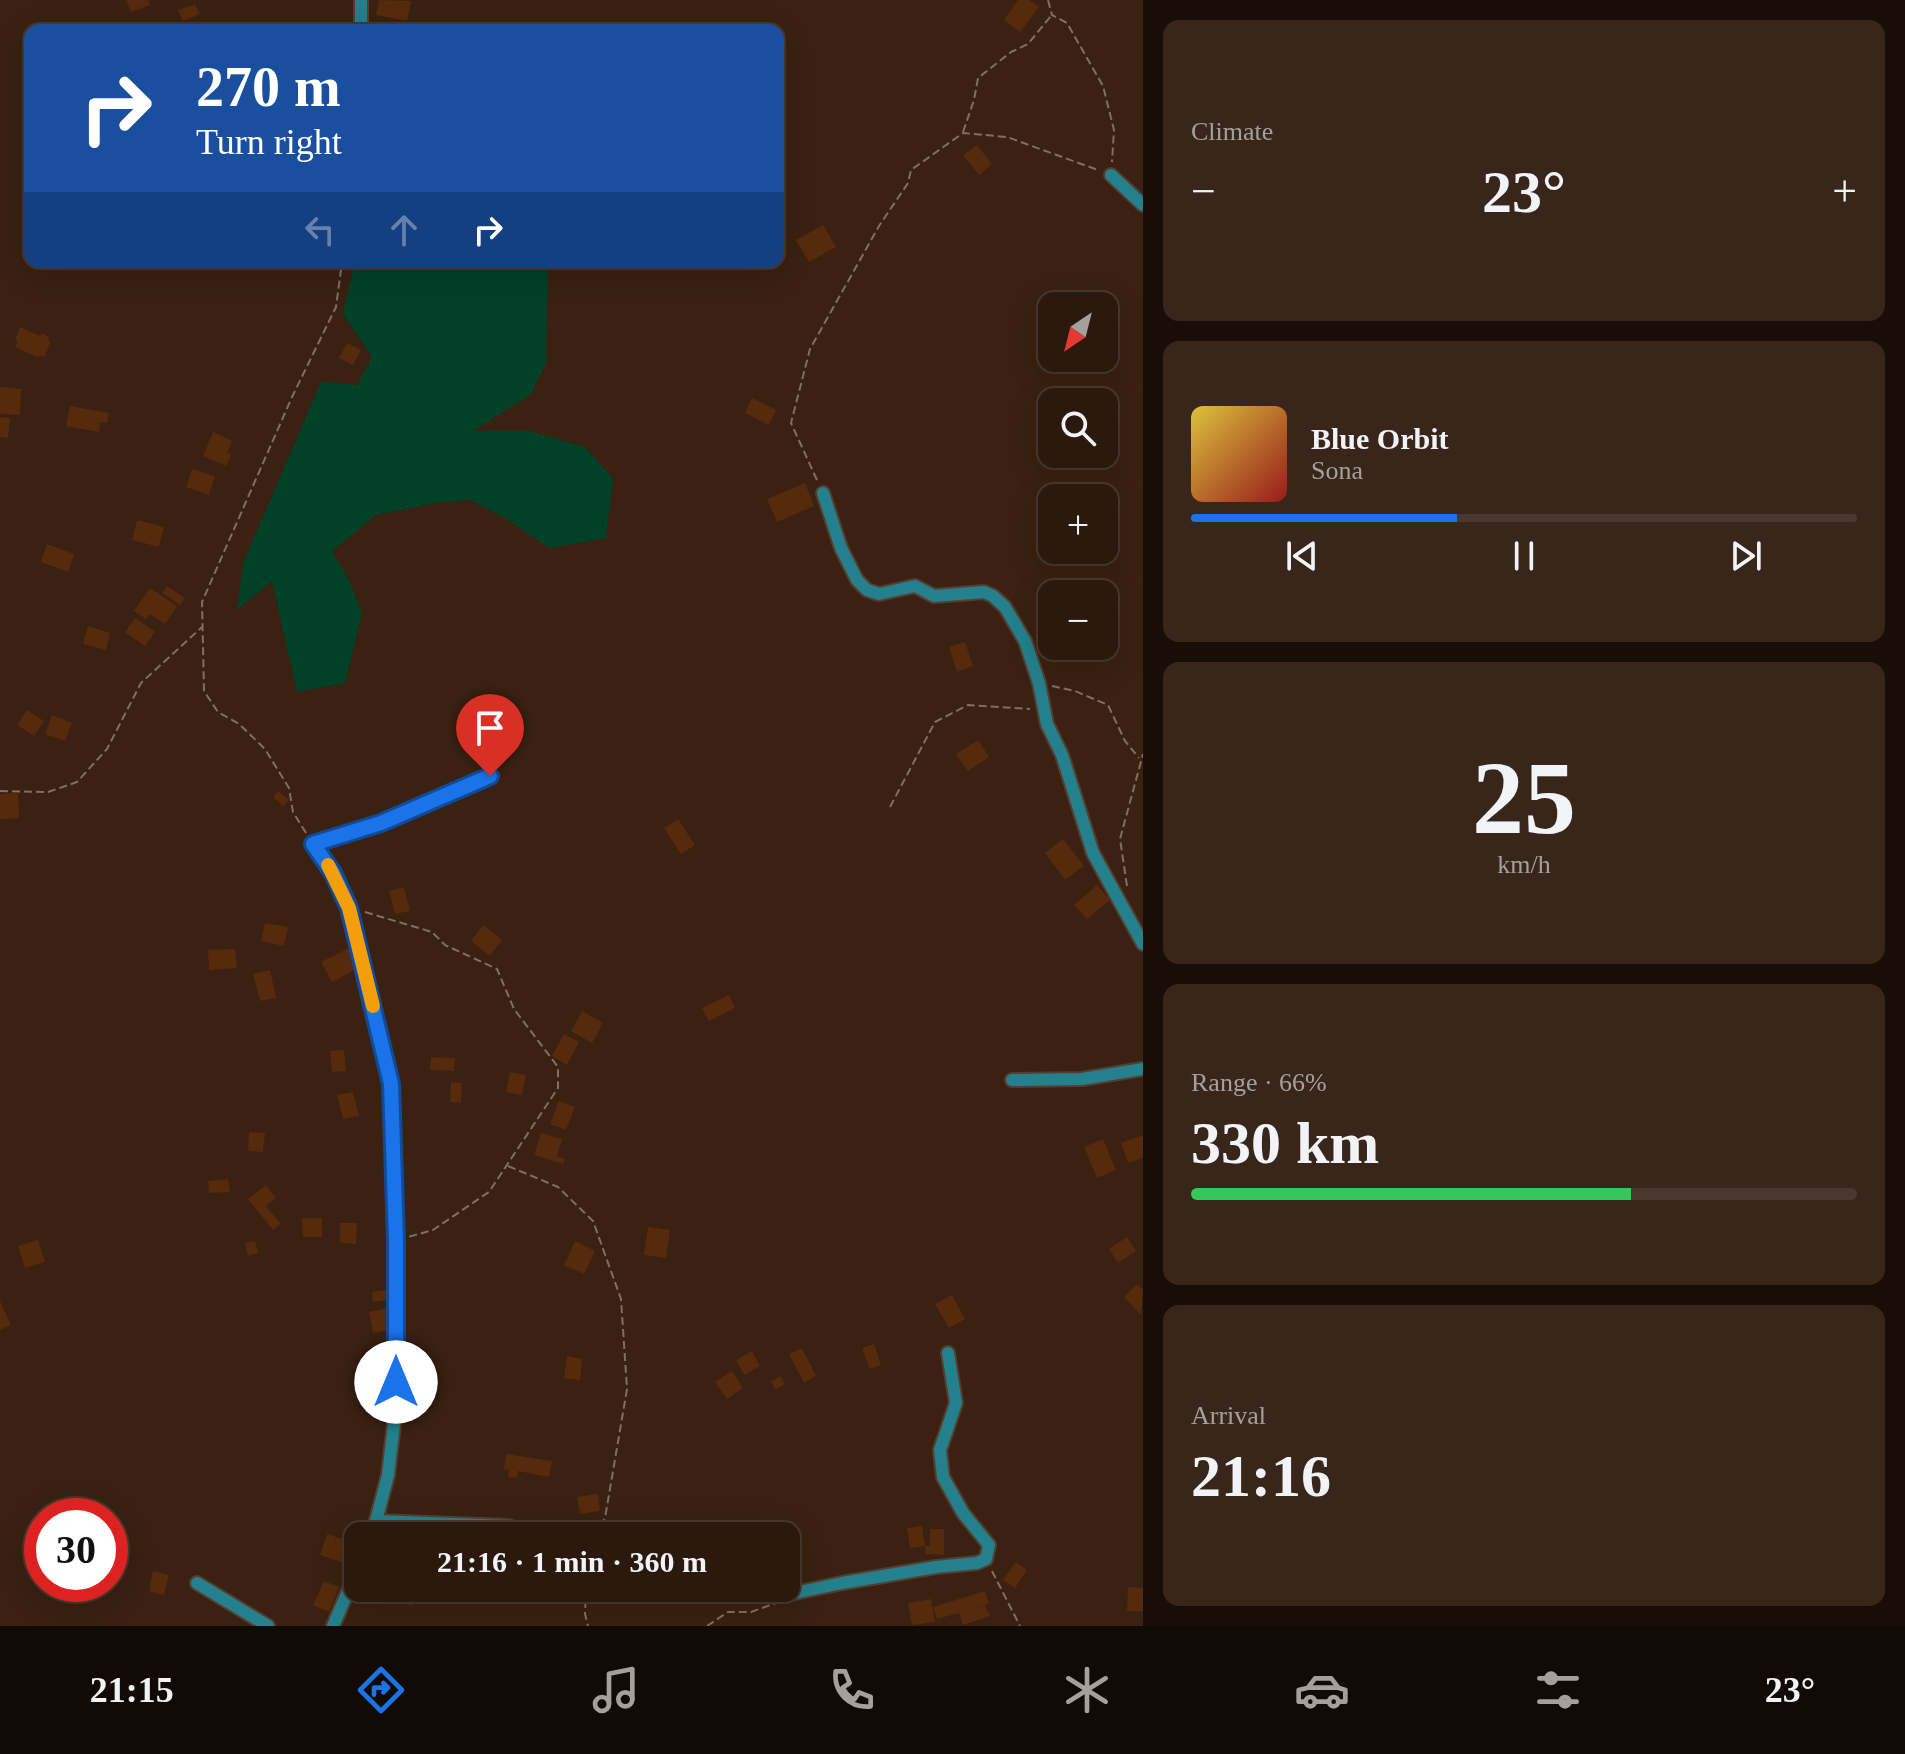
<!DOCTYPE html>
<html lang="en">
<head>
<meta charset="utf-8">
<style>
  body { margin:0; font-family:"Times New Roman",serif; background:#38261b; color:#f1f3f6; height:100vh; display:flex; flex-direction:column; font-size:30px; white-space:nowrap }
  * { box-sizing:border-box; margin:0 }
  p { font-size:26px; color:#a6a09d }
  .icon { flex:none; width:44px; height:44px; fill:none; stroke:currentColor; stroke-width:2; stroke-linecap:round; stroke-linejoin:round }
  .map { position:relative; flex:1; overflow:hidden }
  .panel { display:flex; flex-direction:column; gap:20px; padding:20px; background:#180e07; width:762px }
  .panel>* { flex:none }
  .hud { position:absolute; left:24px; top:24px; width:760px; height:244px; border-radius:16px; box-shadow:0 8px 32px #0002,0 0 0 2px #48382e; background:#1a4fa0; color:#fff; overflow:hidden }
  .needle { width:52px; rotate:215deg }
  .controls { position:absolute; left:1038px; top:292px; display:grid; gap:16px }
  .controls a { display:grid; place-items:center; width:80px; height:80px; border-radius:16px; background:#2c190d; box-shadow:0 8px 32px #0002,0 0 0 2px #48382e; font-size:40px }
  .speed { position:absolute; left:24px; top:1498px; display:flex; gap:16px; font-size:40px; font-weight:700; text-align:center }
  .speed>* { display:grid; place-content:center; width:104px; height:104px; border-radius:50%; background:#2c190d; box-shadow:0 8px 32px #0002,0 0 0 2px #48382e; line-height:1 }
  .speed .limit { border:12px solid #d22; background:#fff; color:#111 }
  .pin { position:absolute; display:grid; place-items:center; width:68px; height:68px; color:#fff; margin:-82px -34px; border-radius:50% 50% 50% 0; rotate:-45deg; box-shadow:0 0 8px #0007 }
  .pin .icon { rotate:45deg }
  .me { position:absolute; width:88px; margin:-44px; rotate:0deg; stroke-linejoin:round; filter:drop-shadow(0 0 6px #0008) }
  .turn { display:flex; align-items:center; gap:28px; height:168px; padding:0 40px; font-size:36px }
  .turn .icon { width:104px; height:104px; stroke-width:2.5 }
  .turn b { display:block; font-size:56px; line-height:68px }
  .lanes { display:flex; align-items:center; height:76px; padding:0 40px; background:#0003; justify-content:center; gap:40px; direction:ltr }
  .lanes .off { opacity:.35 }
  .big { font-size:60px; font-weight:700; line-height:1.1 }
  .panel .widget { flex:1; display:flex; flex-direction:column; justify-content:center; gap:12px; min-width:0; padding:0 28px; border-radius:16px; background:#38261b }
  .panel .dial { align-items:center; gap:0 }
  .dial b { font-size:104px; line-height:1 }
  .song { display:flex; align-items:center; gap:24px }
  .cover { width:96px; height:96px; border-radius:12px; background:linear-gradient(135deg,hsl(50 70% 55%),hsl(0 70% 35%)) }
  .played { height:8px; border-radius:4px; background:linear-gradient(90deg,#1a73e8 40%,#48382e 40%) }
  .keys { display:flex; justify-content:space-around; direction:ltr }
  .heat { display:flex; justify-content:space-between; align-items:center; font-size:44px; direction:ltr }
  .charge { height:12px; border-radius:6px; background:linear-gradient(90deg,#34c759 66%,#48382e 0) }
  .trip { position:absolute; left:344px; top:1522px; width:456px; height:80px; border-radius:16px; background:#2c190d; box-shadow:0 8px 32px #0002,0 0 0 2px #48382e; font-weight:700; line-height:80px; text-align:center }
  .tabs { display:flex; height:128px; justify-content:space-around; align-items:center; background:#120a05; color:#a6a09d }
  .tabs .icon { width:56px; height:56px }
  .tabs .on { color:#1a73e8 }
  .tabs b { font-size:36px; color:#f1f3f6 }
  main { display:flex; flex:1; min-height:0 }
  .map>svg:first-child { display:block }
  .green { fill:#014127 }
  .building { fill:#562a0d }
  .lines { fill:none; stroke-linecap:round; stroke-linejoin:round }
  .street-casing { stroke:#563e2e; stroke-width:16 }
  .path { stroke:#846e60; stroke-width:2; stroke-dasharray:8 4; stroke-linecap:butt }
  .street { stroke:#23808c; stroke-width:12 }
  .route-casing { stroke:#114b97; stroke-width:20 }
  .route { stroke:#1a73e8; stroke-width:14 }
  .slow { stroke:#f59e0b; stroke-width:14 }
</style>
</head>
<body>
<main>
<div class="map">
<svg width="1143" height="1626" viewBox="0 0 1143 1626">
  <rect width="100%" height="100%" fill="#3a2111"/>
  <polygon class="green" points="355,262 548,262 546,363 531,394 473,431 529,431 585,447 613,479 606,538 549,548 505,518 470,500 436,503 376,515 332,551 349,580 362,613 345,683 297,692 272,581 237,610 243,563 321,382 357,385 372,357 343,314"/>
  <g class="building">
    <polygon points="126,0 148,0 150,5 131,12"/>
    <polygon points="379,0 411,1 407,21 376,15"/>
    <polygon points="1018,0 1029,0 1039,7 1020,32 1004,20"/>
    <polygon points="195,4 200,14 183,21 178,10"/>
    <polygon points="977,145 992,164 979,175 963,155"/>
    <polygon points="823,225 836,247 809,262 796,240"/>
    <polygon points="20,327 40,336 42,333 49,337 48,340 51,342 44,357 40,355 39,358 15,347 18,341 15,340"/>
    <polygon points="347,343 361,350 353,365 339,358"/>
    <polygon points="0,387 21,389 20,415 0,414"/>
    <polygon points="752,398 776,410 769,425 745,413"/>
    <polygon points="70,406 109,413 107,423 100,422 99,432 66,426"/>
    <polygon points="0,417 10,418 8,438 0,437"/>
    <polygon points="213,432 232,441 227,453 231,455 226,466 203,456"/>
    <polygon points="192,469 215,476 209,495 186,487"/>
    <polygon points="805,483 814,506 777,522 767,499"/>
    <polygon points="137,520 164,527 159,547 132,540"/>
    <polygon points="47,544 74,554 68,572 41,562"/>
    <polygon points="167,586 185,598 180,605 162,593"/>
    <polygon points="150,588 177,606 165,624 149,614 146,619 134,611"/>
    <polygon points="135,618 155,632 145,646 125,632"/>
    <polygon points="88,626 110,633 106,650 83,644"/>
    <polygon points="965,642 973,666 957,672 949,647"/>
    <polygon points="27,710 44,721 34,736 17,725"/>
    <polygon points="52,715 72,723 65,741 45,734"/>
    <polygon points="978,740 989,757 968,771 956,754"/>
    <polygon points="278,791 289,800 283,806 273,797"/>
    <polygon points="18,793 19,818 0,819 0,794"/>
    <polygon points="678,819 695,845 681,854 664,828"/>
    <polygon points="1063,839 1084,866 1065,880 1045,853"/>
    <polygon points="1097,885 1110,900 1087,919 1074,905"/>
    <polygon points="404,887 410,911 395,914 389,891"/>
    <polygon points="265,923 288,927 284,946 261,941"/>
    <polygon points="483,925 502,940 490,956 471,941"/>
    <polygon points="351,947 361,967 332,982 321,962"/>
    <polygon points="235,949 237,968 209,970 208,950"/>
    <polygon points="270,970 276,998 260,1001 253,974"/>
    <polygon points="729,995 735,1008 709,1021 702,1008"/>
    <polygon points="582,1011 603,1023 592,1043 571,1031"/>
    <polygon points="564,1034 579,1042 567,1065 552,1056"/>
    <polygon points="344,1050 346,1071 332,1072 330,1051"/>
    <polygon points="431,1057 455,1058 454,1071 430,1070"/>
    <polygon points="510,1072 526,1075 522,1095 506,1092"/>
    <polygon points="451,1082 462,1083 461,1103 450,1102"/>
    <polygon points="353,1092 359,1116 343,1119 337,1095"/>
    <polygon points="559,1101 575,1107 566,1130 550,1124"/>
    <polygon points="249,1132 265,1133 263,1152 248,1151"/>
    <polygon points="541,1133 562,1139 557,1156 565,1159 563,1164 534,1155"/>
    <polygon points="1143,1135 1143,1158 1128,1163 1121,1143"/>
    <polygon points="1103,1139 1116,1170 1097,1178 1084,1147"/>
    <polygon points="228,1179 230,1192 209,1193 208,1181"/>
    <polygon points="266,1185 276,1198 266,1206 281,1224 273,1230 248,1199"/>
    <polygon points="302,1218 322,1218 322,1237 303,1237"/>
    <polygon points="340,1223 357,1223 356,1244 340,1243"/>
    <polygon points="648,1227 670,1230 666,1258 644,1255"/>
    <polygon points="1127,1237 1136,1251 1118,1263 1109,1249"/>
    <polygon points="38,1240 45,1262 25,1268 18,1246"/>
    <polygon points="255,1241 258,1253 248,1256 245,1243"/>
    <polygon points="575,1241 595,1251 584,1274 564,1265"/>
    <polygon points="1137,1284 1143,1290 1141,1315 1124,1297"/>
    <polygon points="386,1290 388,1300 373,1302 372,1292"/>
    <polygon points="952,1295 965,1319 949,1328 935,1304"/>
    <polygon points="0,1301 11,1325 0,1330"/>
    <polygon points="388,1308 393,1329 373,1333 369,1312"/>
    <polygon points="874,1344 881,1365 870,1369 862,1348"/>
    <polygon points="802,1348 816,1376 804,1383 789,1354"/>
    <polygon points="752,1351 760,1366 744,1375 736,1360"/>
    <polygon points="567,1356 582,1359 580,1380 564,1378"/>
    <polygon points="732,1371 743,1388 727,1399 715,1382"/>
    <polygon points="780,1376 785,1384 776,1390 771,1382"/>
    <polygon points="506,1454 552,1461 549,1477 518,1471 517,1478 508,1477 509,1470 504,1469"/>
    <polygon points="598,1494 600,1511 580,1514 577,1497"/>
    <polygon points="922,1526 925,1546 910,1548 907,1528"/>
    <polygon points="930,1529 944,1529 944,1555 925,1554 925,1546 930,1546"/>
    <polygon points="327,1534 351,1542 344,1563 320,1555"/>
    <polygon points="1016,1562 1027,1570 1015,1588 1003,1580"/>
    <polygon points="153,1571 169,1575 164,1595 149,1591"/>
    <polygon points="324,1581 339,1587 329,1612 313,1605"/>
    <polygon points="1128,1587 1143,1588 1143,1611 1127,1611"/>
    <polygon points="368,1588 419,1588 412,1606"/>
    <polygon points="985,1591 989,1604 976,1608 985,1606 990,1616 963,1625 959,1613 937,1619 933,1607"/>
    <polygon points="931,1599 935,1622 912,1625 908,1603"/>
  </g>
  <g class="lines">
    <g class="street-casing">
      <g id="street">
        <polyline points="361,30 361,0"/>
        <polyline points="1111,175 1143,205"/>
        <polyline points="823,493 841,548 857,580 867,590 879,594 915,586 934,596 984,592 993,596 1005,607 1025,641 1039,683 1047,724 1062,755 1093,853 1143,944"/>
        <polyline points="1012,1080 1082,1079 1143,1069"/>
        <polyline points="376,1521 508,1526 539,1536"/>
        <polyline points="372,1536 388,1475 396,1407 396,1241 391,1084 349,908 333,873 313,844 381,823 490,776"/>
        <polyline points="197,1583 268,1626"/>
        <polyline points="777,1588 790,1594 842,1583 936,1567 977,1563 986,1559 989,1545 963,1513 943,1477 940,1450 956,1403 948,1353"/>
        <polyline points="333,1626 358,1568"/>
      </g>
    </g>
    <g class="path">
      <polyline points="1048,0 1052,15 1067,23 1103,86 1114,130 1112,162"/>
      <polyline points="963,132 974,100 978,78 1011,52 1028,44 1051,16"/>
      <polyline points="817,480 791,423 810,349 879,226 908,183 911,170 963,133 1007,137 1098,170"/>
      <polyline points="1052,686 1075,691 1108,705 1125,741 1139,758"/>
      <polyline points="0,791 48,792 77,782 107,749 141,683 202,627"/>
      <polyline points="890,807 935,722 968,705 1030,709"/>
      <polyline points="306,833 293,812 289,788 265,749 239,724 218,712 204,691 202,602 292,397 336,307 342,262"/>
      <polyline points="1127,886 1120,839 1143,754"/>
      <polyline points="365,912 432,932 445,945 497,969 514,1009 558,1067 558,1088 489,1192 433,1230 408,1237"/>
      <polyline points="508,1166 558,1187 593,1221 621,1299 627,1389 605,1518 595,1536"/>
      <polyline points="992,1571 1020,1626"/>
      <polyline points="586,1588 585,1614 588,1626"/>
      <polyline points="707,1626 728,1612 751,1612 776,1603"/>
    </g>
    <use href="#street" class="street"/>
  </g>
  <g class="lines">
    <g class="route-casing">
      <polyline id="route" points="396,1382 396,1241 391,1084 349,908 333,873 313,844 381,823 490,776"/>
    </g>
    <use href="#route" class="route"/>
    <polyline class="slow" points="328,865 349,908 373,1006"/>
  </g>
</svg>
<div class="controls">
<a><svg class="needle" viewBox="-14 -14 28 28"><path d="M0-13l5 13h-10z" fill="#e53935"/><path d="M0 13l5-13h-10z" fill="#a6a09d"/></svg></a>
<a><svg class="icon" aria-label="search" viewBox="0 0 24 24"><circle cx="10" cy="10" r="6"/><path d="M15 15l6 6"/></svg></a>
<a>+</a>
<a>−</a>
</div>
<div class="speed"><div class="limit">30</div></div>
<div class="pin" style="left:490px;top:776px;background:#d93025"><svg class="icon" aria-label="arrive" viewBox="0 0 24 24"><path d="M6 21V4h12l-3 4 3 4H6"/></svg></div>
<svg class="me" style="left:396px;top:1382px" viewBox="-20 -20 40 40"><circle r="19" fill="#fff"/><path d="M0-13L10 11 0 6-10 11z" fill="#1a73e8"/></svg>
<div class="trip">21:16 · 1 min · 360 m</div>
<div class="hud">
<div class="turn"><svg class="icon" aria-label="right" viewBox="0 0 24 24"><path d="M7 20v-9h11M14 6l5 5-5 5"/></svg><div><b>270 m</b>Turn right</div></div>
<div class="lanes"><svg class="icon off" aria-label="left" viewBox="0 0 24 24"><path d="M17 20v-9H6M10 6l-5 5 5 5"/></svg><svg class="icon off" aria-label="ahead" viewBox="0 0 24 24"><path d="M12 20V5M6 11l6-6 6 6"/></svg><svg class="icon" aria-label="right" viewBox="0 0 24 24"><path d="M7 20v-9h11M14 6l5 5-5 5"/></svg></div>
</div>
</div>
<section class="panel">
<div class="widget"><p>Climate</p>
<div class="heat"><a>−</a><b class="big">23°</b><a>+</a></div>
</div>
<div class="widget">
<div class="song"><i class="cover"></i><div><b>Blue Orbit</b><p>Sona</p></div></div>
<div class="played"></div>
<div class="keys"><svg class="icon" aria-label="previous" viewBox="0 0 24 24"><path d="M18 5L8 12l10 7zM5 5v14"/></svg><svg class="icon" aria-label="pause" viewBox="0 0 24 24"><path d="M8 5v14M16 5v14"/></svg><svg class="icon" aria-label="next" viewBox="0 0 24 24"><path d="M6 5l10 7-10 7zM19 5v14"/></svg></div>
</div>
<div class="widget dial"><b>25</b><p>km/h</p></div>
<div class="widget"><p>Range · 66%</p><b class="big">330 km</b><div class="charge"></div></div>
<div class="widget"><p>Arrival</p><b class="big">21:16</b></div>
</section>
</main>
<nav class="tabs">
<b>21:15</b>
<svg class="icon on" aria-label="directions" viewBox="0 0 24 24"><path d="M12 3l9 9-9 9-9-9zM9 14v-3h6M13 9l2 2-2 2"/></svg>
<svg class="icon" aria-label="music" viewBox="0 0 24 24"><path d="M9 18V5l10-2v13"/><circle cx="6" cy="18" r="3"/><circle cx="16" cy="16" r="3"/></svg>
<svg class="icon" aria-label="phone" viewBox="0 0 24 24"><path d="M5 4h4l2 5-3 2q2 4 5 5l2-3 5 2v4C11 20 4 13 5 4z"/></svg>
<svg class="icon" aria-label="climate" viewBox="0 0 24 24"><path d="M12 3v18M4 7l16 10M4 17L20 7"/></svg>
<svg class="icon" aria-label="car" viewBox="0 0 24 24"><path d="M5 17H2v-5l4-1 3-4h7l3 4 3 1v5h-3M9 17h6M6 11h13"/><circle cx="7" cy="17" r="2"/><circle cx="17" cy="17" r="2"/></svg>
<svg class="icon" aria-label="filters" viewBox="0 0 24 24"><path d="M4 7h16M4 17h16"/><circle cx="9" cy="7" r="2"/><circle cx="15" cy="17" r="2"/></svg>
<b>23°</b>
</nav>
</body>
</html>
